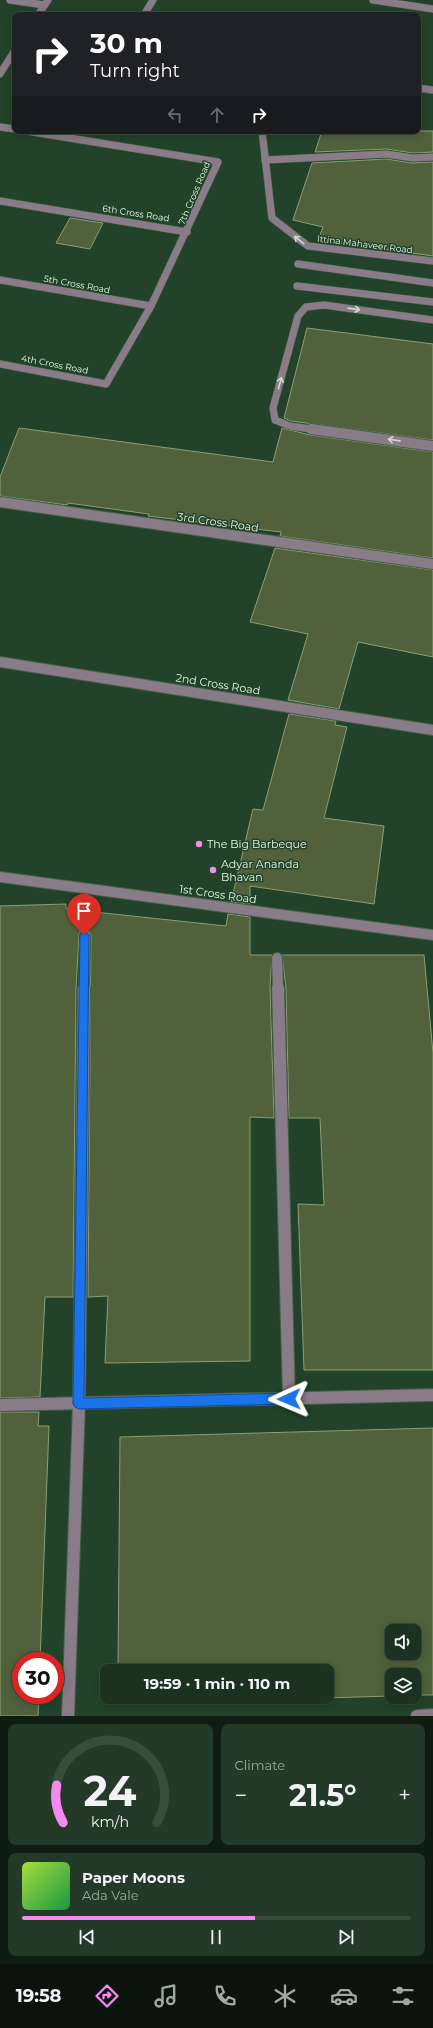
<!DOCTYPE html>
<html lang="en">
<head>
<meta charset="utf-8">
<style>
  body { margin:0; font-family:Montserrat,sans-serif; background:#233a28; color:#f1f3f6; height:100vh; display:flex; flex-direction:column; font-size:15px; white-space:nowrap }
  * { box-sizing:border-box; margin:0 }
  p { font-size:13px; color:#9faaa4 }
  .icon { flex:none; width:22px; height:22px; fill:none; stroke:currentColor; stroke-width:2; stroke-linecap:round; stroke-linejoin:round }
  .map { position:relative; height:1716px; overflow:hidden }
  .side { display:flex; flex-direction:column; gap:8px; padding:8px; background:#0e1c11; flex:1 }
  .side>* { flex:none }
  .top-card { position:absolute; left:12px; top:12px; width:409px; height:122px; border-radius:8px; box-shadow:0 2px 10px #0003,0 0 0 1px #384d3d; background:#202124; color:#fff; overflow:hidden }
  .buttons { position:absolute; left:385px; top:1624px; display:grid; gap:8px }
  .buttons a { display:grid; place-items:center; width:36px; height:36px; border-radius:8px; background:#1a321f; box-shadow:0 2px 10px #0003,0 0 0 1px #384d3d; font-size:20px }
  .speed { position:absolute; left:12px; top:1652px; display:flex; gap:8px; font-size:20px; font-weight:700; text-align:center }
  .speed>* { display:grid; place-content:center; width:52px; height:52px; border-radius:50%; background:#1a321f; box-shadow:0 2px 10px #0003,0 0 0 1px #384d3d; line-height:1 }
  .speed .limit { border:6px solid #d22; background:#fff; color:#111 }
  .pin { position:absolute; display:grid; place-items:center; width:34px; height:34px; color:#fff; margin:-41px -17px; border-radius:50% 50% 50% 0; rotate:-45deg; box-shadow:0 0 4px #0007 }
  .pin .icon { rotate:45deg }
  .me { position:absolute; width:44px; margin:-22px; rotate:269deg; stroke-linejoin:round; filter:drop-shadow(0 0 3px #0008) }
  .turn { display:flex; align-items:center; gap:14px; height:84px; padding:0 12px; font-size:18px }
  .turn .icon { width:52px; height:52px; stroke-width:2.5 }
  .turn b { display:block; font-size:28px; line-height:34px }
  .lanes { display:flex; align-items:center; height:38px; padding:0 12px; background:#0003; justify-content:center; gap:20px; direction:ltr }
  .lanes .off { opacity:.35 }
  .big { font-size:30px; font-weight:700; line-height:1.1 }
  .side .widget { flex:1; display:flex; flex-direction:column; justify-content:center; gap:6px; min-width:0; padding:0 14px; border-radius:8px; background:#233a28 }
  .side .dial { align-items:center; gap:0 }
  .dial svg { height:104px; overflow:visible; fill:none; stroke:#384d3d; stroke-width:7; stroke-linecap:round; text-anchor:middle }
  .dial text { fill:#f1f3f6; stroke:none }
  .song { display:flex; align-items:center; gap:12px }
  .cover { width:48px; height:48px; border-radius:6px; background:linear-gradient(135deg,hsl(80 70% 55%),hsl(140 70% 35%)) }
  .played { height:4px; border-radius:2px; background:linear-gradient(90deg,#f589ef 60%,#384d3d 60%) }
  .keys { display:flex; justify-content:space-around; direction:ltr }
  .heat { display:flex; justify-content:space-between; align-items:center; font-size:22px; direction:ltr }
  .side .tiles { flex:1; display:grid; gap:8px; grid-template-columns:1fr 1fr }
  .widget:last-child { grid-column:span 2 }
  .trip { position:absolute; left:100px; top:1664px; width:234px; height:40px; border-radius:8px; background:#1a321f; box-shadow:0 2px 10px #0003,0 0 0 1px #384d3d; font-weight:700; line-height:40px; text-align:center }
  .menu { display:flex; height:64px; justify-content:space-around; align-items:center; background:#0a140c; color:#9faaa4 }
  .menu .icon { width:28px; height:28px }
  .menu .selected { color:#f589ef }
  .menu b { font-size:18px; color:#f1f3f6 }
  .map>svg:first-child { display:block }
  .building { fill:#50613c; stroke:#8b9e76; fill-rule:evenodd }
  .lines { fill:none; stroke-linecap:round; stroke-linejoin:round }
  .minor-far2-casing { stroke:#416047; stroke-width:8 }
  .minor-far1-casing { stroke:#416047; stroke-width:12 }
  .minor-casing { stroke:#416047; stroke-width:14 }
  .minor-far2 { stroke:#8a7b88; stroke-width:7 }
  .minor-far1 { stroke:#8a7b88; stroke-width:10 }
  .minor { stroke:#8a7b88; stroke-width:12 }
  .oneway { stroke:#ced9cf }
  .route { fill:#1a73e8; stroke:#114b97 }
  .poi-dot { fill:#f589ef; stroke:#224329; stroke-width:1.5 }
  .labels { text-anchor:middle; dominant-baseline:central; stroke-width:3; stroke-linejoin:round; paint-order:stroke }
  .far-street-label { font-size:9px; fill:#e5f8e7; stroke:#224329 }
  .street-label { font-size:11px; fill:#e5f8e7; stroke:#224329 }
  .poi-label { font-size:11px; fill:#e5f8e7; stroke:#224329; text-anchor:start }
</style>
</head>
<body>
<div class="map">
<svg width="433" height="1716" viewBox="0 0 433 1716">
  <rect width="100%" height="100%" fill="#224329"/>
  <g class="building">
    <polygon points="322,131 433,131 433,152 413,153 386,149 315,152"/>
    <polygon points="386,159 412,163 433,162 433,256 318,240 323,227 293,220 312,163"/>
    <polygon points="70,218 103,223 90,249 56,243"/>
    <polygon points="307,328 433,344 433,440 291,421 284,418"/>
    <polygon points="19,428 273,462 282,428 310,435 433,452 433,558 280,536 281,532 148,516 149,514 68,503 67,505 0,496 0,477"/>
    <polygon points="275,548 433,570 433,657 358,642 339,709 288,700 308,634 250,622"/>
    <polygon points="289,714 336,721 335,725 347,727 324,818 384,826 374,904 250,886 250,904 231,902 253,809 263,810"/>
    <polygon points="66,904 66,909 226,926 228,914 250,917 250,955 272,955 270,988 274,1118 250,1117 250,1361 105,1363 108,1296 88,1297 91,935 89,930 85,929 80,931 79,935 76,988 73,1297 45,1297 40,1397 0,1398 0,906"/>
    <polygon points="282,955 424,955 433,1053 433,1370 304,1370 298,1204 324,1205 320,1118 289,1118 286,988"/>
    <polygon points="0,1412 39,1412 38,1426 49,1426 40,1661 21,1661 21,1695 39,1695 38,1716 0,1716"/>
    <path d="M433 1428V1695H414V1675H392V1696L117 1704V1697H327V1671H118L120 1437ZM392 1631H414V1653H392Z"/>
  </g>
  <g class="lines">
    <g class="minor-far2-casing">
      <g id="minor-far2">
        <polyline points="10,0 44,5"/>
        <polyline points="373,0 433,9"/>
        <polyline points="38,15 48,0"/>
        <polyline points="144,15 153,0"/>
        <polyline points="0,74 15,50"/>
        <polyline points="418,88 432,90"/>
        <polyline points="0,127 15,129"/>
        <polyline points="262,131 272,218 308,246 433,261"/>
        <polyline points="265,160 386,154 413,158 433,157"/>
        <polyline points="0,201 187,232"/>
        <polyline points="298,264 433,283"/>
        <polyline points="0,280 151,306"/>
        <polyline points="297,286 433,302"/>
        <polyline points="0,364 106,384 151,306 218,162 26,131"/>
        <polyline points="318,430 290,426 275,420 273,408 298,316 306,307 324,305 433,320"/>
      </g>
    </g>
    <g class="minor-far1-casing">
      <g id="minor-far1">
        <polyline points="311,429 433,446"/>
        <polyline points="0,502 433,564"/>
        <polyline points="0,662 433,730"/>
        <polyline points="0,877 433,935"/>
        <polyline points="277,958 278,989"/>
        <polyline points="84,989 85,935"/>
      </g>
    </g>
    <g class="minor-casing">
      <g id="minor">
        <polyline points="278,988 289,1399"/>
        <polyline points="0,1405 433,1395"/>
        <polyline points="68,1716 79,1403 84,988"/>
        <polyline points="417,1716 433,1715"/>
      </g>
    </g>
    <use href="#minor-far2" class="minor-far2"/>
    <use href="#minor-far1" class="minor-far1"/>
    <use href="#minor" class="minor"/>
  </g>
  <defs><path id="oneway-shaft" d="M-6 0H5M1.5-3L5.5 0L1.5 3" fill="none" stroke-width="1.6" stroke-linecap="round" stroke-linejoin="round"/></defs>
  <g class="oneway">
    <use href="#oneway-shaft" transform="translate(299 240) rotate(-142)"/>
    <use href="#oneway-shaft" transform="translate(354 309) rotate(8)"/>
    <use href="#oneway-shaft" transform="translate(280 383) rotate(-75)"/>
    <use href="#oneway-shaft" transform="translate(394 440) rotate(-172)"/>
  </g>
  <polygon class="route" points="84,931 89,935 84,1398 289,1393 293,1395 295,1399 293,1403 289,1404 79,1409 75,1407 73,1404 80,935"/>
  <g class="poi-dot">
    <circle cx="199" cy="844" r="4"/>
    <circle cx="213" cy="870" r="4"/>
  </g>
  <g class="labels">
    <g class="far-street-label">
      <text transform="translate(194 193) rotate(-67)">7th Cross Road</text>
      <text transform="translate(136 213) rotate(9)">6th Cross Road</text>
      <text transform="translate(365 244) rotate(7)">Ittina Mahaveer Road</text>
      <text transform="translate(77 284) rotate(10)">5th Cross Road</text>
      <text transform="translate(55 364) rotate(11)">4th Cross Road</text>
    </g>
    <g class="street-label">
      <text transform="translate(218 522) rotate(8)">3rd Cross Road</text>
      <text transform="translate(218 684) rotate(9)">2nd Cross Road</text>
      <text transform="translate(218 894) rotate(8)">1st Cross Road</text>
    </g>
    <g class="poi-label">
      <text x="207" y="844">The Big Barbeque</text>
      <text x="221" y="864">Adyar Ananda<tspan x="221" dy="13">Bhavan</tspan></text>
    </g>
  </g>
</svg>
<div class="buttons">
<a><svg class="icon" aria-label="sound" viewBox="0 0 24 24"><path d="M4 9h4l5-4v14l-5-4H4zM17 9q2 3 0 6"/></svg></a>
<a><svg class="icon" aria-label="layers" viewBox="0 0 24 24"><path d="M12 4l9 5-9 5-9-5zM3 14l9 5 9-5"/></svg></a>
</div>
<div class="speed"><div class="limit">30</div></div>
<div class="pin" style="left:84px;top:935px;background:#d93025"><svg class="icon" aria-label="arrive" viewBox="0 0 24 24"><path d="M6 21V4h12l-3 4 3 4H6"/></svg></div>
<svg class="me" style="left:289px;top:1399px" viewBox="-20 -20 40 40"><path d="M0-17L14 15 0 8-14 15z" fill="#1a73e8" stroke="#fff" stroke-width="4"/></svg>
<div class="trip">19:59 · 1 min · 110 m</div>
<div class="top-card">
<div class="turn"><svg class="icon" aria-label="right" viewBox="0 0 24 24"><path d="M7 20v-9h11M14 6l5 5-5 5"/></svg><div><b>30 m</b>Turn right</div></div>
<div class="lanes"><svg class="icon off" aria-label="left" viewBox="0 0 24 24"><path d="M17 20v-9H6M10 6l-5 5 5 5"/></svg><svg class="icon off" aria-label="ahead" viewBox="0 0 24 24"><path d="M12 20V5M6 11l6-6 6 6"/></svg><svg class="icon" aria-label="right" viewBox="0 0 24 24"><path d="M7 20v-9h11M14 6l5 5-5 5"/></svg></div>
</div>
</div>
<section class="side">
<div class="tiles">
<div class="widget dial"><svg viewBox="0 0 100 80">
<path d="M14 69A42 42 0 1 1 86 69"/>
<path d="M14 69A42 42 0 0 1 9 40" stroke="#f589ef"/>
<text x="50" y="56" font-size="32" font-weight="700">24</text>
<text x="50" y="72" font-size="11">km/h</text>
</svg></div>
<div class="widget"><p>Climate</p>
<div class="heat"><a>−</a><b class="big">21.5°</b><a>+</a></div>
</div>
<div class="widget">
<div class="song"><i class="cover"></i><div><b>Paper Moons</b><p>Ada Vale</p></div></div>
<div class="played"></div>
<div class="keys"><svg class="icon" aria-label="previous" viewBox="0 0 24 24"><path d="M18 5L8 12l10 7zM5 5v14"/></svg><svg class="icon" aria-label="pause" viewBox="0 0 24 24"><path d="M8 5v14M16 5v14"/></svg><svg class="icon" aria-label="next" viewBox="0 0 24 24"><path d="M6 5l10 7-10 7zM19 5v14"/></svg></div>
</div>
</div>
</section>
<nav class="menu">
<b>19:58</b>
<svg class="icon selected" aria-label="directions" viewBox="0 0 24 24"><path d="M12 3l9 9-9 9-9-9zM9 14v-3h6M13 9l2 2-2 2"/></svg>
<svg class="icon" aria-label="music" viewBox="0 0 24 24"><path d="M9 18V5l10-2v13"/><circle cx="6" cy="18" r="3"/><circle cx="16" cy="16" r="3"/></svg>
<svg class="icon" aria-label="phone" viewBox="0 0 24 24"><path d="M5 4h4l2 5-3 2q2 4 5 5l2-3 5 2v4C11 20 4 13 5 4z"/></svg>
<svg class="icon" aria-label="climate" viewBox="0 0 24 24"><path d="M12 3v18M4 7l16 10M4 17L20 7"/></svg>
<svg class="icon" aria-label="car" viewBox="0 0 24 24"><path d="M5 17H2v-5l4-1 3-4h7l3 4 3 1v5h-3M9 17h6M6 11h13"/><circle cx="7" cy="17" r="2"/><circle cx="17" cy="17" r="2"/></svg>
<svg class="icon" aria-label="filters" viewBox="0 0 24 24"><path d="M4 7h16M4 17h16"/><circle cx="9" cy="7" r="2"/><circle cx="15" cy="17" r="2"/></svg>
</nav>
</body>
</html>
